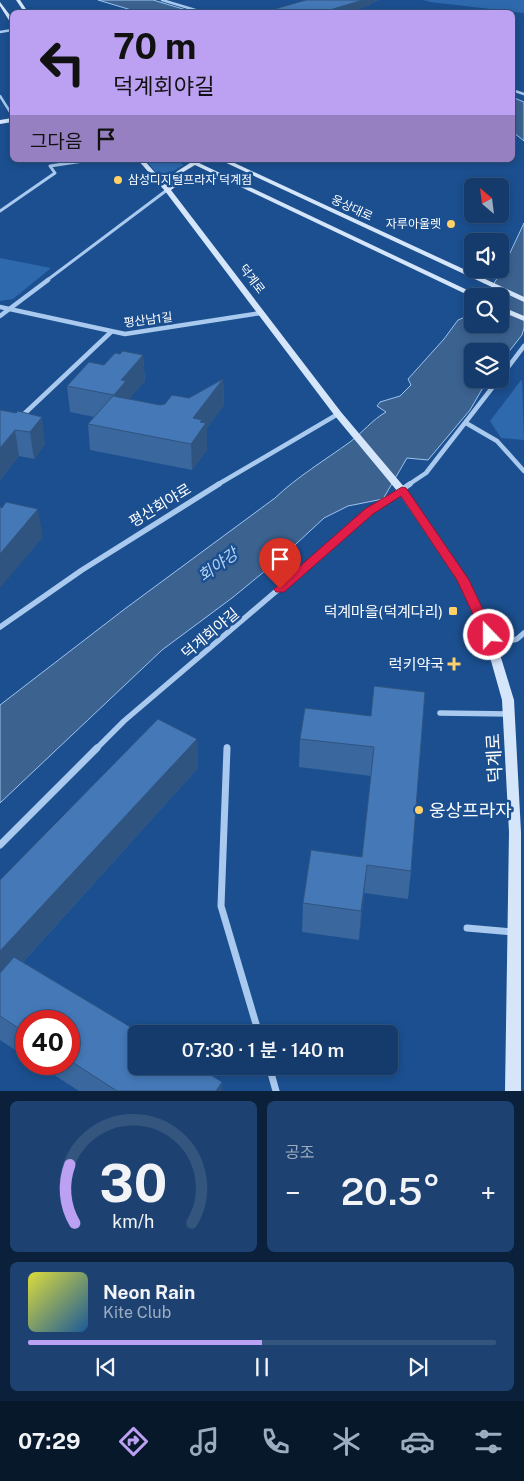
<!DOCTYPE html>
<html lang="ko">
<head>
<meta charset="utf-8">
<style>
  body { margin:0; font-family:"Public Sans","Noto Sans KR",sans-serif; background:#1d4271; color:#f1f3f6; height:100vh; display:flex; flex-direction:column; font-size:19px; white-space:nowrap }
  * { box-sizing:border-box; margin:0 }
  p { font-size:16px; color:#9dadc1 }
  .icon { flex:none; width:28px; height:28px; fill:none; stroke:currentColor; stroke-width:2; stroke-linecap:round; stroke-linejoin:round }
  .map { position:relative; height:1091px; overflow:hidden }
  .details { display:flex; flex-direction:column; gap:10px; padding:10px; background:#0b203b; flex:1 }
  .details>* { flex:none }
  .top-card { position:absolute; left:10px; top:10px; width:505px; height:152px; border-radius:8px; box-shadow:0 2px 8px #0003,0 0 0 1px #33557e; background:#bca0f2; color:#111; overflow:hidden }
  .needle { width:32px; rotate:332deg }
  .controls { position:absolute; left:464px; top:178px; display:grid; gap:10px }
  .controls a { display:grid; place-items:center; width:45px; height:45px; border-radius:8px; background:#143b6b; box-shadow:0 2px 8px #0003,0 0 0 1px #33557e; font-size:25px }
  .speed { position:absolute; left:15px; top:1010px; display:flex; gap:10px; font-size:25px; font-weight:700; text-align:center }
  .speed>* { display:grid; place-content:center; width:65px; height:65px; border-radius:50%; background:#143b6b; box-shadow:0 2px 8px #0003,0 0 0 1px #33557e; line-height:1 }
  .speed .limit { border:8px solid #d22; background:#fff; color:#111 }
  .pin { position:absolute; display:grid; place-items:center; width:42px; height:42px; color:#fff; margin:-51px -21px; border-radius:50% 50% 50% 0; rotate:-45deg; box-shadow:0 0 5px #0007 }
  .pin .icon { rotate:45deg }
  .me { position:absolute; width:55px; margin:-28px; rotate:338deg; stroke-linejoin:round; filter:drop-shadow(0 0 4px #0008) }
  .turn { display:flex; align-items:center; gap:18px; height:105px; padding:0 20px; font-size:22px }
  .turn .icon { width:65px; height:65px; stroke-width:2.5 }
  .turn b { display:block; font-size:35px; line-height:42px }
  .then { display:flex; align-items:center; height:48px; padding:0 20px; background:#0003; gap:10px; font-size:19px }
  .big { font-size:38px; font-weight:600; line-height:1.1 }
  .details .card { flex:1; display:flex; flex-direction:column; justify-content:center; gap:8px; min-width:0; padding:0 18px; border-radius:8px; background:#1d4271 }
  .details .dial { align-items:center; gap:0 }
  .dial svg { height:130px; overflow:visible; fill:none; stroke:#33557e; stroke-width:7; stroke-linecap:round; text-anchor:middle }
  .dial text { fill:#f1f3f6; stroke:none }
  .song { display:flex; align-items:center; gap:15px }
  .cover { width:60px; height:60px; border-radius:8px; background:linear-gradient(135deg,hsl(60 70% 55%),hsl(210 70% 35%)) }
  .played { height:5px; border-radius:2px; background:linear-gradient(90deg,#bca0f2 50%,#33557e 50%) }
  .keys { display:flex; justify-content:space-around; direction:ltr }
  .heat { display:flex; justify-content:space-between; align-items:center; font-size:28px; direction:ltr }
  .details .tiles { flex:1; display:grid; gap:10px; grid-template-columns:1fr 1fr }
  .card:last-child { grid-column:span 2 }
  .trip { position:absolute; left:128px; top:1025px; width:270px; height:50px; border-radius:8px; background:#143b6b; box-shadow:0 2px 8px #0003,0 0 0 1px #33557e; font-weight:600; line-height:50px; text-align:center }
  .tab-bar { display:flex; height:80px; justify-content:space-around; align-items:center; background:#08182b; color:#9dadc1 }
  .tab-bar .icon { width:35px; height:35px }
  .tab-bar .current { color:#bca0f2 }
  .tab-bar b { font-size:22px; color:#f1f3f6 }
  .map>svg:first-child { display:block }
  .green { fill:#2e69ad }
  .water { fill:#3c6290; stroke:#9cc4f0 }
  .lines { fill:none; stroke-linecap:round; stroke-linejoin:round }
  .street-far4 { stroke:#a9c9ee; stroke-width:2.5 }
  .street-far3 { stroke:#a9c9ee; stroke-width:3 }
  .street-far2 { stroke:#a9c9ee; stroke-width:4.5 }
  .street-far1 { stroke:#a9c9ee; stroke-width:5.5 }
  .street { stroke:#a9c9ee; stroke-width:7 }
  .secondary { fill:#d6e6fa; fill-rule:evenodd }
  .wall { fill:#3a679d }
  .shaded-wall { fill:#305480 }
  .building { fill:#4478b7; stroke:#305480 }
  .route { fill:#e11d48; stroke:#92132f }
  .poi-dot { fill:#ffd166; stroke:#1b4f8f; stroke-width:2 }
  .labels { text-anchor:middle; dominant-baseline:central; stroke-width:5; stroke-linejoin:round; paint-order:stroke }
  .far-poi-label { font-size:12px; fill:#fff; stroke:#1b4f8f; text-anchor:start }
  .far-street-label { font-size:12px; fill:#fff; stroke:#1b4f8f }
  .street-label { font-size:15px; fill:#fff; stroke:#1b4f8f }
  .poi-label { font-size:15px; fill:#fff; stroke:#1b4f8f; text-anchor:end }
  .water-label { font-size:16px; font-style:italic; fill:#b5d3f5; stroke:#1b4f8f }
  .near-street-label { font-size:18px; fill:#fff; stroke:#1b4f8f }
  .near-poi-label { font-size:18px; fill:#fff; stroke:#1b4f8f; text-anchor:start }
</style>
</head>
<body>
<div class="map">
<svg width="524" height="1091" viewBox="0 0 524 1091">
  <rect width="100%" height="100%" fill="#1b4f8f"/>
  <g class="green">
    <polygon points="423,0 524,0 524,13 430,2"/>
    <polygon points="146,160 174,160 184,165 173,171 158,175"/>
    <polygon points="0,258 51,268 13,299 0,301"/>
    <polygon points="522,379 524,440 501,438 490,421"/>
  </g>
  <g class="water">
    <polygon points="98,0 153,0 193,12 138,12"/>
    <polygon points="512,97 524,102 524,141 513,132"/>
    <path d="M524 223V328L522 335 500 363V351H472V379H488L470 410 428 460 407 458 383 499 348 506 324 518 282 557 232 598 162 650 0 803V705L126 608 275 498C297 477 325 460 350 442 363 432 372 420 386 412L377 406 380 402 400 396 411 385 408 379 444 339 458 320 472 314V324H500V296H486L501 272Z"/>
  </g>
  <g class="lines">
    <g class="street-far4">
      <polyline points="162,0 202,12"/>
      <polyline points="0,32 12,30"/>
      <polyline points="512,90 524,94"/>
      <polyline points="0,96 12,115"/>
    </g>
    <g class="street-far3">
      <polyline points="0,211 55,173 50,166 90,160"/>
      <polyline points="46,281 167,190"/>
    </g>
    <g class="street-far2">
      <polyline points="0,307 125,334 261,313"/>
      <polyline points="0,316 48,280"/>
      <polyline points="500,378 524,346"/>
      <polyline points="20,415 24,414 111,332"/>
      <polyline points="466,423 497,441 524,471"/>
      <polyline points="217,485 338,414"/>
      <polyline points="408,485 426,473 499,379"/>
    </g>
    <g class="street-far1">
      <polyline points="0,627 82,570 219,484"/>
      <polyline points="492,645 517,639 524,633"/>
      <polyline points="440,713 509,714"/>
      <polyline points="95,750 124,721 369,512 410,484"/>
      <polyline points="227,750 227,747"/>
    </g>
    <g class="street">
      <polyline points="227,748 221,906 259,1034"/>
      <polyline points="0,845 97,748"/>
      <polyline points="467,928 513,932"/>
      <polyline points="269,1066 276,1091"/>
    </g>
    <g class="secondary">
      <polygon points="16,0 20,0 28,12 24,12"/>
      <polygon points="0,2 12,18 12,22 10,22 0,6"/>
      <polygon points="12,118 12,122 0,124 0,120"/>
      <path d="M138 160H144L166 185 176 172 190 163 185 160H200L199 163 480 296 472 297 220 177 217 180C200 178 185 180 171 190L341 412 405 488 468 580 491 625 514 700 521 832V1091H505L509 832 502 700 481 625 458 581 398 492 335 416 165 191ZM195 165 218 176H197L174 183 180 174Z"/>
      <polygon points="220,160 228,160 524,297 524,302"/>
      <polygon points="500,306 524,316 524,321 500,311"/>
    </g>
  </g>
  <g class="wall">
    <polygon points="304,0 380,0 371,3 371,5 348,12 275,12 275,9 304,1"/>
    <polygon points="120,354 143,355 145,381 129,399 160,405 189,398 223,379 224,405 207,428 207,450 192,470 90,450 88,424 94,417 70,412 67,386 104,365"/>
    <polygon points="0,410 16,413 45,444 34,459 19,456 0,480"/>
    <polygon points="371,716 411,871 408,899 364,893 359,940 302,932 303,903 362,857 371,776 299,767 300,739"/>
    <polygon points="197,739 198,768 23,962 222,1082 222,1091 79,1091 37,1064 69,1064 69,1021 26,1021 26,1057 0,1040 0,880"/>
  </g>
  <g class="shaded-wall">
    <polygon points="363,0 380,0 371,3 371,5 348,12 323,12"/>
    <polygon points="143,355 145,381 128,401 128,407 114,395 123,378"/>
    <polygon points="223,379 224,405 207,428 207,450 192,470 191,444 193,418"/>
    <polygon points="42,417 45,444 34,459 30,432"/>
    <polygon points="15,430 19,456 0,480 0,448"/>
    <polygon points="38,509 43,537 0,588 0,554"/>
    <polygon points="197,739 198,768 1,986 0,983 0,951"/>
    <polygon points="367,865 364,893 359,940 361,911"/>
    <polygon points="222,1082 222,1091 216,1091"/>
  </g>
  <g class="building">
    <polygon points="306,0 363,0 323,12 287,12 275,9"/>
    <polygon points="123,351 143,355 123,378 121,380 126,381 114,395 67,386 89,362 104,365 115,353 120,354"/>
    <polygon points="223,379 193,418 202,420 200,422 206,423 191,444 88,424 113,396 160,405 165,404 172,395 189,398"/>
    <polygon points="0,410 16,413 18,411 42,417 30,432 15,430 0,448"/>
    <polygon points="6,502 38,509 0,554 0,507 2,508"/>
    <polygon points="374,686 425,692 411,871 367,865 361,911 303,903 311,850 362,857 374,747 300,739 305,708 371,716"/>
    <polygon points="158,719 197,739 0,951 0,880"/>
    <polygon points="14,957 142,1034 136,1034 136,1066 196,1066 222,1082 216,1091 117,1091 69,1060 69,1021 26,1021 26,1033 0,1016 0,973"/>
  </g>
  <polygon class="route" points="402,487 406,488 469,580 495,635 493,638 484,638 457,580 401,496 373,514 284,592 276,592 274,589 365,509"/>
  <g class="poi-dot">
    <circle cx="118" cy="180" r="5"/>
    <circle cx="451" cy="224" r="5"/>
    <rect x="448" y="606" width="10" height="10" rx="2.5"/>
    <path d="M451.5 656.5h5v5h5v5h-5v5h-5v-5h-5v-5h5z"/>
    <circle cx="419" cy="810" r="5"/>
  </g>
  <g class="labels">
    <g class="far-poi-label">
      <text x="128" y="180">삼성디지털프라자 덕계점</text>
      <text x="441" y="224" text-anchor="end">자루아울렛</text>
    </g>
    <g class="far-street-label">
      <text transform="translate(352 208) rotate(25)">웅상대로</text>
      <text transform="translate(252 279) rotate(53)">덕계로</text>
      <text transform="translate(148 320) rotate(-7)">평산남1길</text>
    </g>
    <g class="street-label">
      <text transform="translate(160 505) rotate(-31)">평산회야로</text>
      <text transform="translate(210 633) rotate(-40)">덕계회야길</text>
    </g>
    <g class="poi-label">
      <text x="443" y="611">덕계마을(덕계다리)</text>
      <text x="444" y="664">럭키약국</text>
    </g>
    <g class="water-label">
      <text transform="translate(218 565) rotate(-36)">회야강</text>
    </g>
    <g class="near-street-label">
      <text transform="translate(494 758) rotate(-93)">덕계로</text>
    </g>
    <g class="near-poi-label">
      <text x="429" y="810">웅상프라자</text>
    </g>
  </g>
</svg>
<div class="controls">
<a><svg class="needle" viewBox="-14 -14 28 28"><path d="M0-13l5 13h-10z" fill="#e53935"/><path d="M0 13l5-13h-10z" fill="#9dadc1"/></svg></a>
<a><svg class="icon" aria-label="sound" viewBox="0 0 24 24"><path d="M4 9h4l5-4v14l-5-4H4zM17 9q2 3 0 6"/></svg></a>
<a><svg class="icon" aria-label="search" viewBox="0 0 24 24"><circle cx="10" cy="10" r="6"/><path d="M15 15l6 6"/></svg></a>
<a><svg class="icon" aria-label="layers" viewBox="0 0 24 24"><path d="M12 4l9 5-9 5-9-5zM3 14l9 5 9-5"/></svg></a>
</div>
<div class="speed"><div class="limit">40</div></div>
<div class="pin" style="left:280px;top:589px;background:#d93025"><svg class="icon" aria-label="arrive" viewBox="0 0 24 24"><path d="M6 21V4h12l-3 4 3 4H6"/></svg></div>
<svg class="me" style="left:489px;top:635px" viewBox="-20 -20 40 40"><circle r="17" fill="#e11d48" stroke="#fff" stroke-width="3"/><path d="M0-11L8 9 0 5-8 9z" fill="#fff"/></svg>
<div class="trip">07:30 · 1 분 · 140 m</div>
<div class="top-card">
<div class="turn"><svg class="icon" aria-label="left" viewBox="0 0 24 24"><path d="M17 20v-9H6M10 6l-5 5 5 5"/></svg><div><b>70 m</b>덕계회야길</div></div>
<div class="then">그다음<svg class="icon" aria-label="arrive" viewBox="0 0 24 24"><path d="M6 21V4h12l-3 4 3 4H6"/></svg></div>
</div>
</div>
<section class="details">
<div class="tiles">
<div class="card dial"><svg viewBox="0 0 100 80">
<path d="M14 69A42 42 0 1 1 86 69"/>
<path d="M14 69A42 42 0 0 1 11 33" stroke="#bca0f2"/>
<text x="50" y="56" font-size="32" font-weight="700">30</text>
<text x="50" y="72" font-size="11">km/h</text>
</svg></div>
<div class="card"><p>공조</p>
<div class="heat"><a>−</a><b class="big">20.5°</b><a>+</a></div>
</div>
<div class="card">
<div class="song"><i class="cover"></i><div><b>Neon Rain</b><p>Kite Club</p></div></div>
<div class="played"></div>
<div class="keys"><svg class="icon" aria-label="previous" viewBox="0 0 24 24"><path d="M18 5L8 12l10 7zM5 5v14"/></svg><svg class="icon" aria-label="pause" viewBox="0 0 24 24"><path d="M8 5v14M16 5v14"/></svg><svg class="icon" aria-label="next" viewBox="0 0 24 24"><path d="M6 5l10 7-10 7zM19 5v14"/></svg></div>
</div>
</div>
</section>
<nav class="tab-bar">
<b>07:29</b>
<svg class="icon current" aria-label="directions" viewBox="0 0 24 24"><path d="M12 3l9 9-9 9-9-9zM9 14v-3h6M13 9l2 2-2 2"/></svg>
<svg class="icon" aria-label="music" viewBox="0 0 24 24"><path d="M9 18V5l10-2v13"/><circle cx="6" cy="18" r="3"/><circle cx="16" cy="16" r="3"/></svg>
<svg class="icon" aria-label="phone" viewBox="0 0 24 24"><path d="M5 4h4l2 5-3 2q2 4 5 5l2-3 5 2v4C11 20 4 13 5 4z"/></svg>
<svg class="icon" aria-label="climate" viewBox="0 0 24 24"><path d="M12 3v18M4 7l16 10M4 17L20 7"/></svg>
<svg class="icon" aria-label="car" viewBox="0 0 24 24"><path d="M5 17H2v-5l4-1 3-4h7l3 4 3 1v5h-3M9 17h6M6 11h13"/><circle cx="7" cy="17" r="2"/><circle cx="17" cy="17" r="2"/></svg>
<svg class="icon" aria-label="filters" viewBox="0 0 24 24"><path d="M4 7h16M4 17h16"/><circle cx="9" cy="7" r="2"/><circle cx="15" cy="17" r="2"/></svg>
</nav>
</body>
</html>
